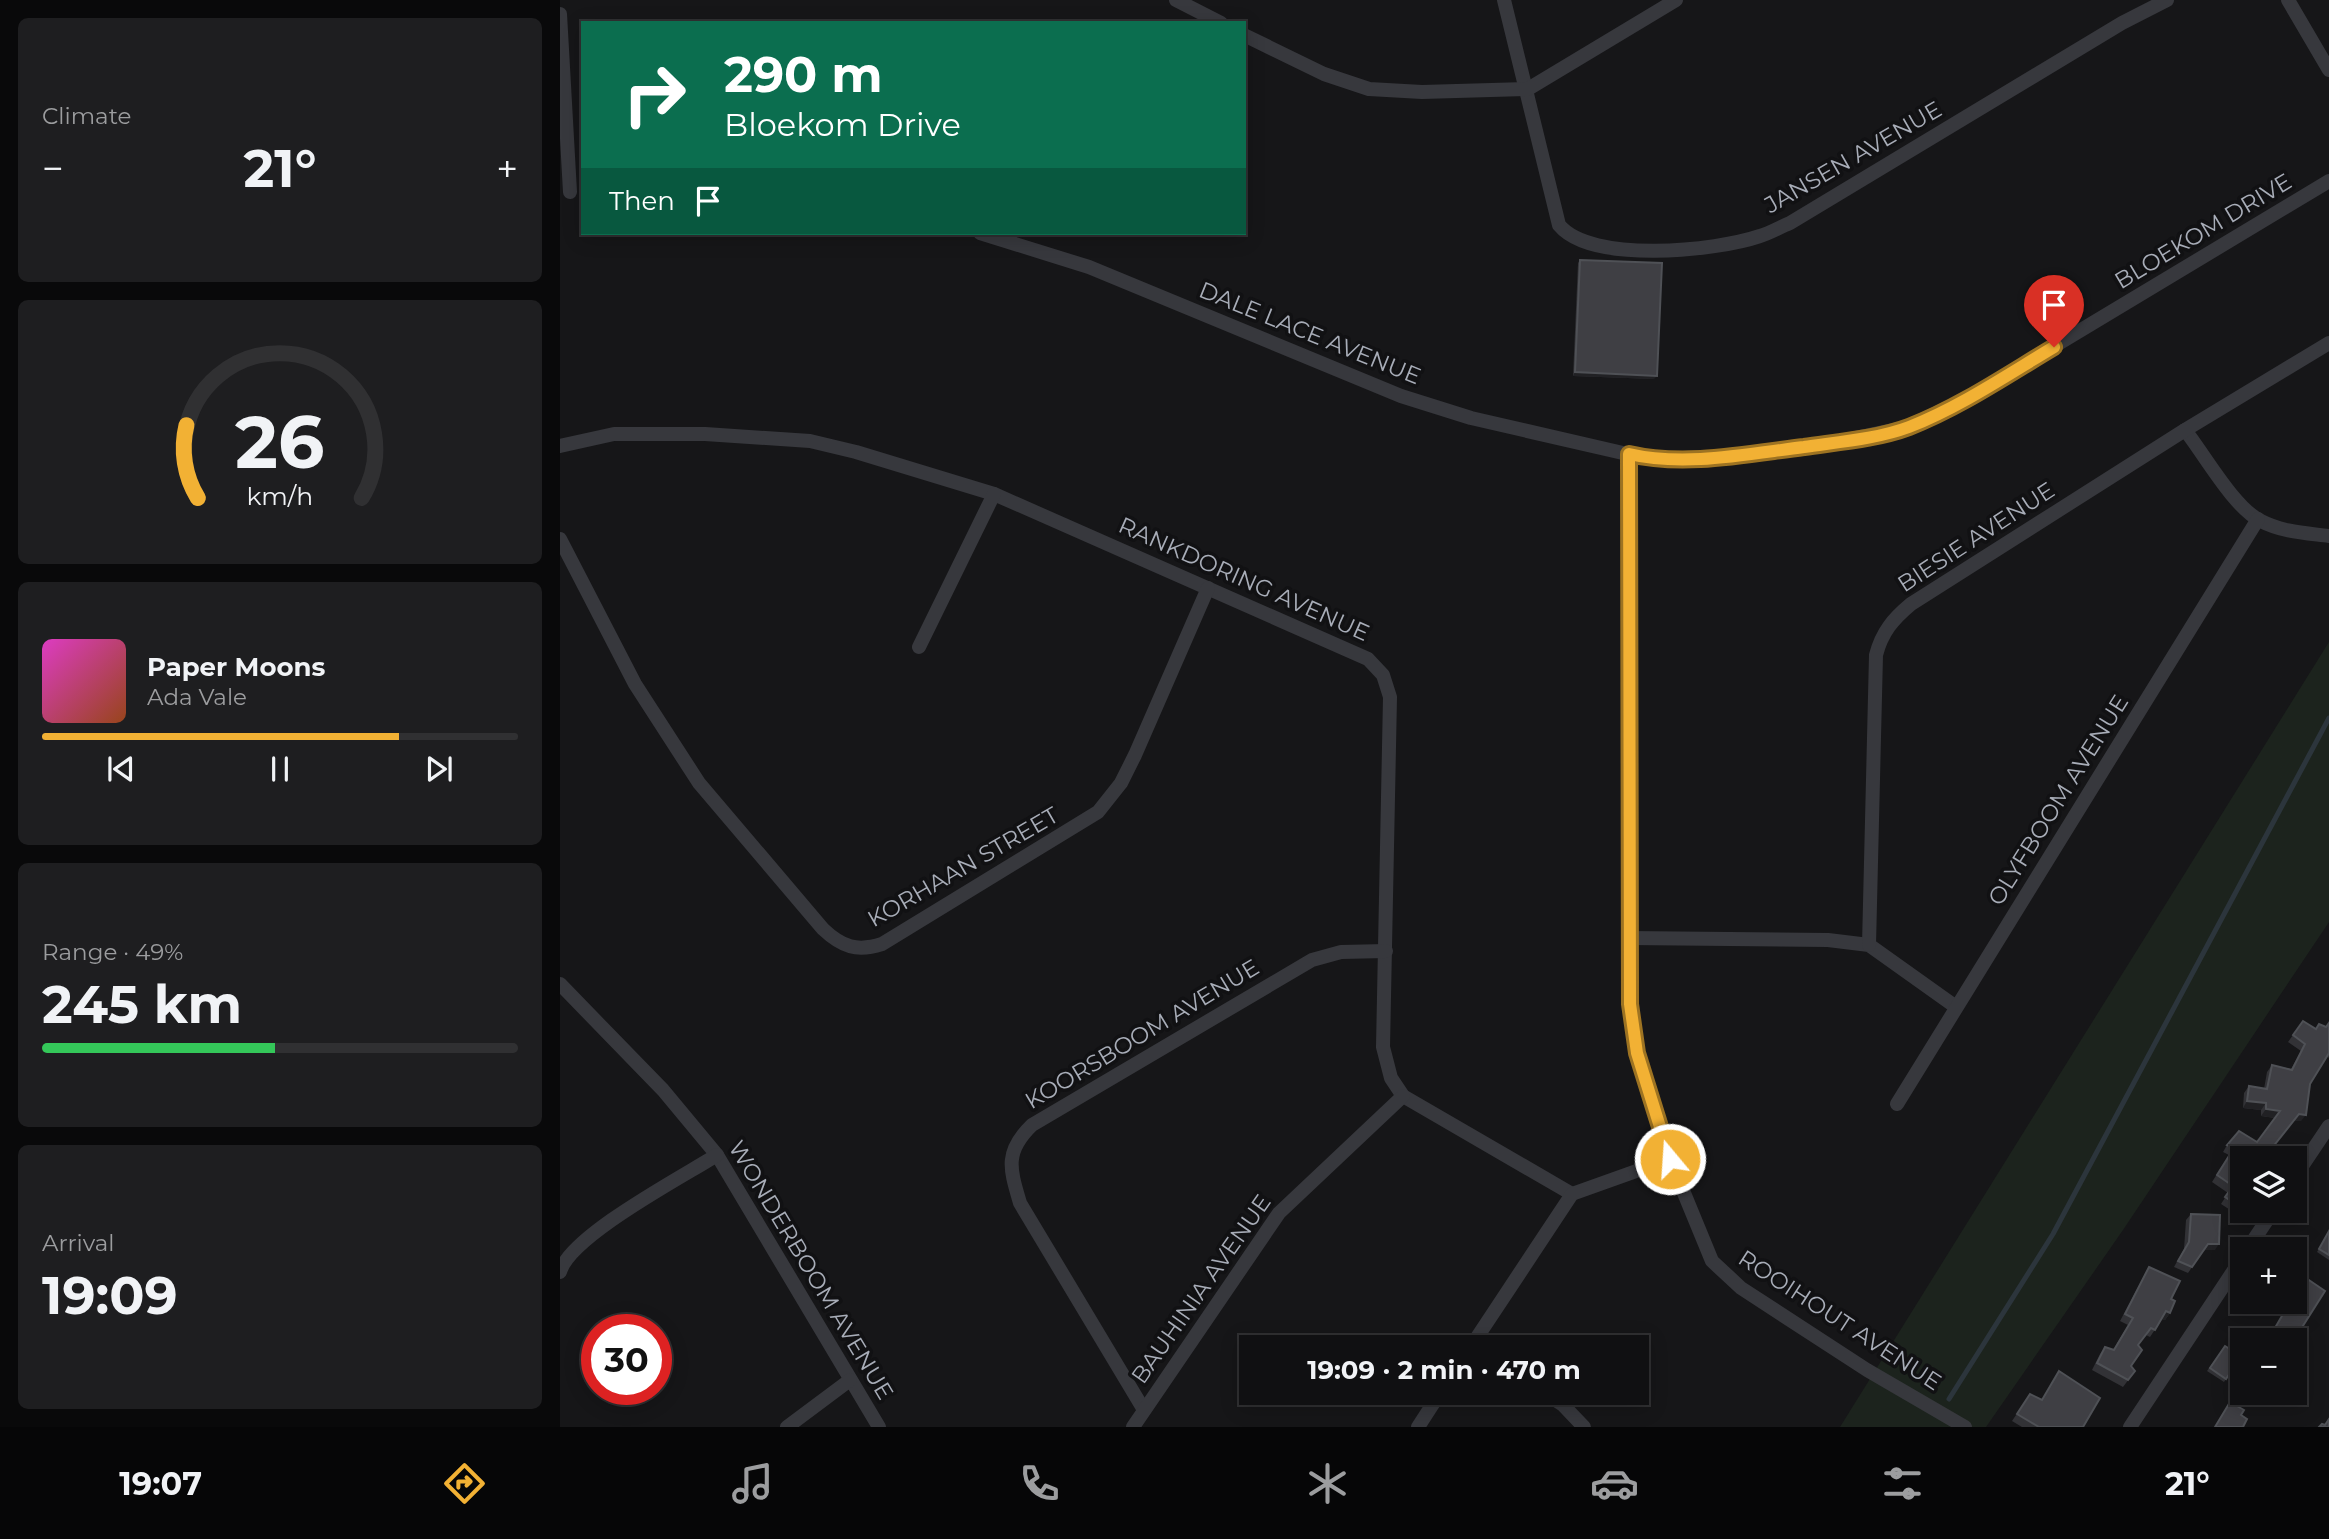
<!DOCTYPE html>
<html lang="en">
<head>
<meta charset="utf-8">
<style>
  body { margin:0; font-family:Montserrat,sans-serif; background:#1e1e20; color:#f1f3f6; height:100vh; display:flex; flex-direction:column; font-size:26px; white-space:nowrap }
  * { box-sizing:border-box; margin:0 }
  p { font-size:23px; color:#9c9d9f }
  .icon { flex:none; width:38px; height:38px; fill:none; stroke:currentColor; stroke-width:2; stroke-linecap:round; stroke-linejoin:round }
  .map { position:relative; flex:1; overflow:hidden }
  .details { display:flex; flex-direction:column; gap:18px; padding:18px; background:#09090a; width:560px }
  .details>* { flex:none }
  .guide { position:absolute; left:21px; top:21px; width:665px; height:214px; border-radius:0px; box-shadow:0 4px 18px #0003,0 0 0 2px #303032; background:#0b6e4f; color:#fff; overflow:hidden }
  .fabs { position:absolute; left:1670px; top:1146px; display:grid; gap:14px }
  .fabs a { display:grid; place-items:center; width:77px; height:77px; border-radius:0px; background:#101012; box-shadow:0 4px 18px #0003,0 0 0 2px #303032; font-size:35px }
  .speed { position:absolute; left:21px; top:1314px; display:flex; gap:14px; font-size:35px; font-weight:700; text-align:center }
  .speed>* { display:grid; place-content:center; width:91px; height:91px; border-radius:50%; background:#101012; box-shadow:0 4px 18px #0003,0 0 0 2px #303032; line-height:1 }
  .speed .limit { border:10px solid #d22; background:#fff; color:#111 }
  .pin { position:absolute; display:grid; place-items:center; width:60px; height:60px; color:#fff; margin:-72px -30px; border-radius:50% 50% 50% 0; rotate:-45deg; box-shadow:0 0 7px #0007 }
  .pin .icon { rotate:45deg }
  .me { position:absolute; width:77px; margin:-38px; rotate:342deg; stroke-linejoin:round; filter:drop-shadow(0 0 5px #0008) }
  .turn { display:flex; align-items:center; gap:24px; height:147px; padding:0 28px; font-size:32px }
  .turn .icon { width:91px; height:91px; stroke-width:2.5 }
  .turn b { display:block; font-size:49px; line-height:60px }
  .then { display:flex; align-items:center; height:66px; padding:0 28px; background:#0003; gap:14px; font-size:26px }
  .big { font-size:52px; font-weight:700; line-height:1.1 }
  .details .tile { flex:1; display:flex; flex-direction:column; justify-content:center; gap:10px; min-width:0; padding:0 24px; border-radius:10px; background:#1e1e20 }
  .details .dial { align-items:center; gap:0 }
  .dial svg { height:182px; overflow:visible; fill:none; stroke:#303032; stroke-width:7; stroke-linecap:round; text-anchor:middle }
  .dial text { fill:#f1f3f6; stroke:none }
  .song { display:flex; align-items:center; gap:21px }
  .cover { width:84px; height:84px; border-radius:10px; background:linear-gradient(135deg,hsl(310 70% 55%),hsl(20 70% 35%)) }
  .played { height:7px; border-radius:4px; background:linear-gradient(90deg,#f2b134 75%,#303032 75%) }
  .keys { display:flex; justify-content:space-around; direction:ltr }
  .heat { display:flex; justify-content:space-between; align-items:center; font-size:38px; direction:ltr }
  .charge { height:10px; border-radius:5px; background:linear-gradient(90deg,#34c759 49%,#303032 0) }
  .trip { position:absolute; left:679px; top:1335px; width:410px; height:70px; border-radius:0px; background:#101012; box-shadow:0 4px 18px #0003,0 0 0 2px #303032; font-weight:700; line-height:70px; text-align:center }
  .menu { display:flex; height:112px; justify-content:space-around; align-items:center; background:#060607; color:#9c9d9f }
  .menu .icon { width:49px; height:49px }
  .menu .on { color:#f2b134 }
  .menu b { font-size:32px; color:#f1f3f6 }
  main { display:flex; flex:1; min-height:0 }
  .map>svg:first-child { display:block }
  .green { fill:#1c231d }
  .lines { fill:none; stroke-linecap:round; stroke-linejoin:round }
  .stream { stroke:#2c353c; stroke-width:5 }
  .minor { stroke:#37383d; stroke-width:14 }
  .wall { fill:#323236 }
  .shaded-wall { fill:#212124 }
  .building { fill:#3f3f44; stroke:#4f5156; stroke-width:2 }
  .route-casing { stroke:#9d7322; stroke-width:18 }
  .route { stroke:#f2b134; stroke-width:12 }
  .labels { text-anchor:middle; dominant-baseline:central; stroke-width:7; stroke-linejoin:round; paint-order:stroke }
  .street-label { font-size:23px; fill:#a8adb8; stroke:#111113 }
</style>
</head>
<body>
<main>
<section class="details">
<div class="tile"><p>Climate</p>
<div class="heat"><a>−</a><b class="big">21°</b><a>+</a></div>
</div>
<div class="tile dial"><svg viewBox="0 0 100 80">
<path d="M14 69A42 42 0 1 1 86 69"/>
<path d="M14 69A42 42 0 0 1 9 37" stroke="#f2b134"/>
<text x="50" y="56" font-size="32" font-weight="700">26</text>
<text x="50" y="72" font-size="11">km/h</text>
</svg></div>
<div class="tile">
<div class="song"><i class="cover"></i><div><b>Paper Moons</b><p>Ada Vale</p></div></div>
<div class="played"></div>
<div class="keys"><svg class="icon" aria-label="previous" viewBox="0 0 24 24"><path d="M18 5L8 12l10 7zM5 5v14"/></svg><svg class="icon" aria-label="pause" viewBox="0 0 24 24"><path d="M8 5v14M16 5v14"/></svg><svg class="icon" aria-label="next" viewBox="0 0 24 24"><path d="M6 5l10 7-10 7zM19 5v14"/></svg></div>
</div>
<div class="tile"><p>Range · 49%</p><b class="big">245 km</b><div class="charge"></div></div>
<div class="tile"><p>Arrival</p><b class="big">19:09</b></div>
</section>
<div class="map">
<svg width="1769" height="1427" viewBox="0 0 1769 1427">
  <rect width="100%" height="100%" fill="#161618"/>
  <polygon class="green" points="1769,642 1769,922 1563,1230 1426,1427 1280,1427"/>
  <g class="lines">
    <polyline class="stream" points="1389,1399 1493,1234 1769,718"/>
    <g class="minor">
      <polyline points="616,0 661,23"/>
      <path d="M944 0 999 225C1031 264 1156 251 1200 236 1210 233 1220 227 1230 223L1562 23 1607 0"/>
      <polyline points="1728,0 1769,70"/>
      <polyline points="0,14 10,192"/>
      <polyline points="684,35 764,74 809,89 862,92 968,89 1116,0"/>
      <polyline points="420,233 529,267 841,396 911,418 1089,459 1155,457 1276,442 1347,427 1408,398 1769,181"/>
      <path d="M1625 430C1644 454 1674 508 1701 521 1722 532 1746 533 1769 536"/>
      <polyline points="0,446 54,434 145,434 250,441 296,452 434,494 808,659 823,675 830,697 823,1047 831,1078 843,1096 1012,1194"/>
      <polyline points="1069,455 1070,1004 1077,1053 1089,1095 1110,1159 1152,1261 1181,1288 1307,1370 1405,1427"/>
      <path d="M0 539 75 684 139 783 263 929C282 947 297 952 322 944L538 812 561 783 575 755 648 588"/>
      <polyline points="359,647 434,494"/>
      <polyline points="1068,938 1268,940 1309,945 1396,1007"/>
      <path d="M1309 945 1316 655C1322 632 1333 619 1351 604L1625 430 1769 343"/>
      <polyline points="0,984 103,1090 157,1155 319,1427"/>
      <polyline points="1337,1104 1698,519"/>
      <polyline points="1734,1178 1769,1126"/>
      <polyline points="1687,1250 1713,1211"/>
      <path d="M0 1272C10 1236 122 1177 157 1155"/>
      <polyline points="910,1348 1012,1194 1110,1159"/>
      <polyline points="985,1393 1003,1405 1024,1427"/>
      <path d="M584 1410 460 1203C450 1169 444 1152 472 1125L752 960 781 952 826 951"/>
      <polyline points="227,1427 290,1380"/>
      <polyline points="573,1427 719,1213 843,1096"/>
      <polyline points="858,1427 880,1393"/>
      <polyline points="1570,1427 1682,1258"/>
    </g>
  </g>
  <g class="wall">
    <polygon points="1020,260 1094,379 1013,376 1018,263"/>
    <polygon points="1743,1021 1756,1029 1766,1027 1769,1021 1769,1058 1767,1056 1750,1084 1741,1121 1734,1121 1682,1158 1682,1209 1678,1215 1661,1204 1668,1193 1652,1182 1669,1155 1663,1152 1667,1145 1697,1142 1715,1118 1701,1116 1701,1110 1683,1108 1684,1093 1689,1086 1704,1089 1707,1072 1712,1065 1731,1069 1741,1051 1728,1042"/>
    <polygon points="1631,1214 1655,1250 1644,1250 1628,1273 1614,1267 1624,1249 1626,1220"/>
    <polygon points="1769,1230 1769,1260 1757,1252"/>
    <polygon points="1589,1267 1611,1299 1610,1313 1605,1320 1602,1319 1590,1337 1586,1335 1578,1345 1571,1366 1575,1371 1563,1387 1532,1370 1540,1354 1545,1347 1553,1350 1568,1325 1560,1321 1585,1274"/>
    <polygon points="1665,1346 1681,1356 1664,1382 1647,1371"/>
    <polygon points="1499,1371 1523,1427 1462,1427 1452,1421 1470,1394 1482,1400"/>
  </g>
  <g class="shaded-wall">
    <polygon points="1015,372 1097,376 1094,379 1013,376"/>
    <polygon points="1687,1101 1706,1103 1701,1110 1683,1108"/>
    <polygon points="1706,1109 1720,1111 1715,1118 1701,1116"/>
    <polygon points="1739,1114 1746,1115 1741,1121 1734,1121"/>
    <polygon points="1648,1244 1659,1244 1655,1250 1643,1250"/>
    <polygon points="1606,1311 1610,1313 1605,1320 1601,1319"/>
  </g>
  <g class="building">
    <polygon points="1020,260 1102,263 1097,376 1015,372"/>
    <polygon points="1743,1021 1756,1029 1759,1024 1766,1027 1769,1023 1769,1053 1750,1084 1746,1115 1739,1114 1704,1158 1682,1158 1682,1208 1665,1197 1673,1186 1657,1175 1674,1148 1667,1145 1679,1131 1697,1142 1720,1111 1706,1109 1706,1103 1687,1101 1689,1086 1707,1089 1712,1065 1732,1070 1745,1044 1733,1035"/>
    <polygon points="1631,1214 1660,1215 1659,1244 1648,1244 1632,1267 1618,1261 1629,1242"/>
    <polygon points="1769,1231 1769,1255 1759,1249"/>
    <polygon points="1589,1267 1620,1281 1611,1299 1615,1301 1610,1313 1606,1311 1595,1330 1591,1328 1578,1345 1582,1350 1571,1366 1575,1371 1568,1380 1537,1363 1545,1347 1554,1350 1573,1318 1565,1314"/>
    <polygon points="1743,1276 1765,1291 1734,1340 1708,1340 1730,1302 1734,1302 1734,1289"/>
    <polygon points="1665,1346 1681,1356 1666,1379 1650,1368"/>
    <polygon points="1499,1371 1540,1398 1523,1427 1479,1427 1457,1414 1470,1394 1482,1400"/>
    <polygon points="1670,1402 1684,1410 1681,1415 1687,1419 1683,1427 1655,1427"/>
    <polygon points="1769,1419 1769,1427 1759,1427 1762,1424 1765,1425"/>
  </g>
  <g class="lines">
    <g class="route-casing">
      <path id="route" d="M1110 1159 1077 1053 1070 1004 1069 454C1125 467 1187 454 1244 447 1278 442 1317 439 1349 427 1400 407 1447 375 1494 347"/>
    </g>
    <use href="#route" class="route"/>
  </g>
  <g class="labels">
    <g class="street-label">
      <text transform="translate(1293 157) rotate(-30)">JANSEN AVENUE</text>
      <text transform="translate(1643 231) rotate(-31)">BLOEKOM DRIVE</text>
      <text transform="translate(750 333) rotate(22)">DALE LACE AVENUE</text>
      <text transform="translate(1416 537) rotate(-33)">BIESIE AVENUE</text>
      <text transform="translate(684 579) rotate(24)">RANKDORING AVENUE</text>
      <text transform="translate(1498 800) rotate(-58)">OLYFBOOM AVENUE</text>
      <text transform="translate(403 867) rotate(-30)">KORHAAN STREET</text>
      <text transform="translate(582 1034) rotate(-31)">KOORSBOOM AVENUE</text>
      <text transform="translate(251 1270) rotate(59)">WONDERBOOM AVENUE</text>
      <text transform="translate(641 1289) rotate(-55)">BAUHINIA AVENUE</text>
      <text transform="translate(1280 1320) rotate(33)">ROOIHOUT AVENUE</text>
    </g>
  </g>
</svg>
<div class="fabs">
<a><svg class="icon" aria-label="layers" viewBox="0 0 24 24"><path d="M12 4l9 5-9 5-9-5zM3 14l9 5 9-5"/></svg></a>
<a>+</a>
<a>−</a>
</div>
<div class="speed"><div class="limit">30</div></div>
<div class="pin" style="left:1494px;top:347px;background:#d93025"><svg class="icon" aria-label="arrive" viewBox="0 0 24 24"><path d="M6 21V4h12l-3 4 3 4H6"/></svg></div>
<svg class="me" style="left:1110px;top:1159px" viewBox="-20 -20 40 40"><circle r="17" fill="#f2b134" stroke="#fff" stroke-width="3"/><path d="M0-11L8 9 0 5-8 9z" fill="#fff"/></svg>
<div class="trip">19:09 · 2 min · 470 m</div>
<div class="guide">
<div class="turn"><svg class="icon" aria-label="right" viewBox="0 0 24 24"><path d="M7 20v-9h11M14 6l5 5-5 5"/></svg><div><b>290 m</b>Bloekom Drive</div></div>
<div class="then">Then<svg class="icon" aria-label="arrive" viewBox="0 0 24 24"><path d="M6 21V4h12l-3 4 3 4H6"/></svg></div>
</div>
</div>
</main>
<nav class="menu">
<b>19:07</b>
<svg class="icon on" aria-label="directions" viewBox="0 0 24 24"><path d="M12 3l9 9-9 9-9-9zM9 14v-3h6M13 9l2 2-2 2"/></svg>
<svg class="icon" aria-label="music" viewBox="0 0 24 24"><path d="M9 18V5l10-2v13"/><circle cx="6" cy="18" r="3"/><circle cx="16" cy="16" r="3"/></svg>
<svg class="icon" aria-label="phone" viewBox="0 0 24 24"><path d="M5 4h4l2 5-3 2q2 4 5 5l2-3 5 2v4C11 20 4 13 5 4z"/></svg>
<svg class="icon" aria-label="climate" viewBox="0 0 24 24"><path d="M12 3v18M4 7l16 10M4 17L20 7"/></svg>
<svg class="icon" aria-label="car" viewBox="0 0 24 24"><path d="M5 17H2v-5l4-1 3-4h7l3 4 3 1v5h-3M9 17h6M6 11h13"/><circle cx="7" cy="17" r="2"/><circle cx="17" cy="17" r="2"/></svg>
<svg class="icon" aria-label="filters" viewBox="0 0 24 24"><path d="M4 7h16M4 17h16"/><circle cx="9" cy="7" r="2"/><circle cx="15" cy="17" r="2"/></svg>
<b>21°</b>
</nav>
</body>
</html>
